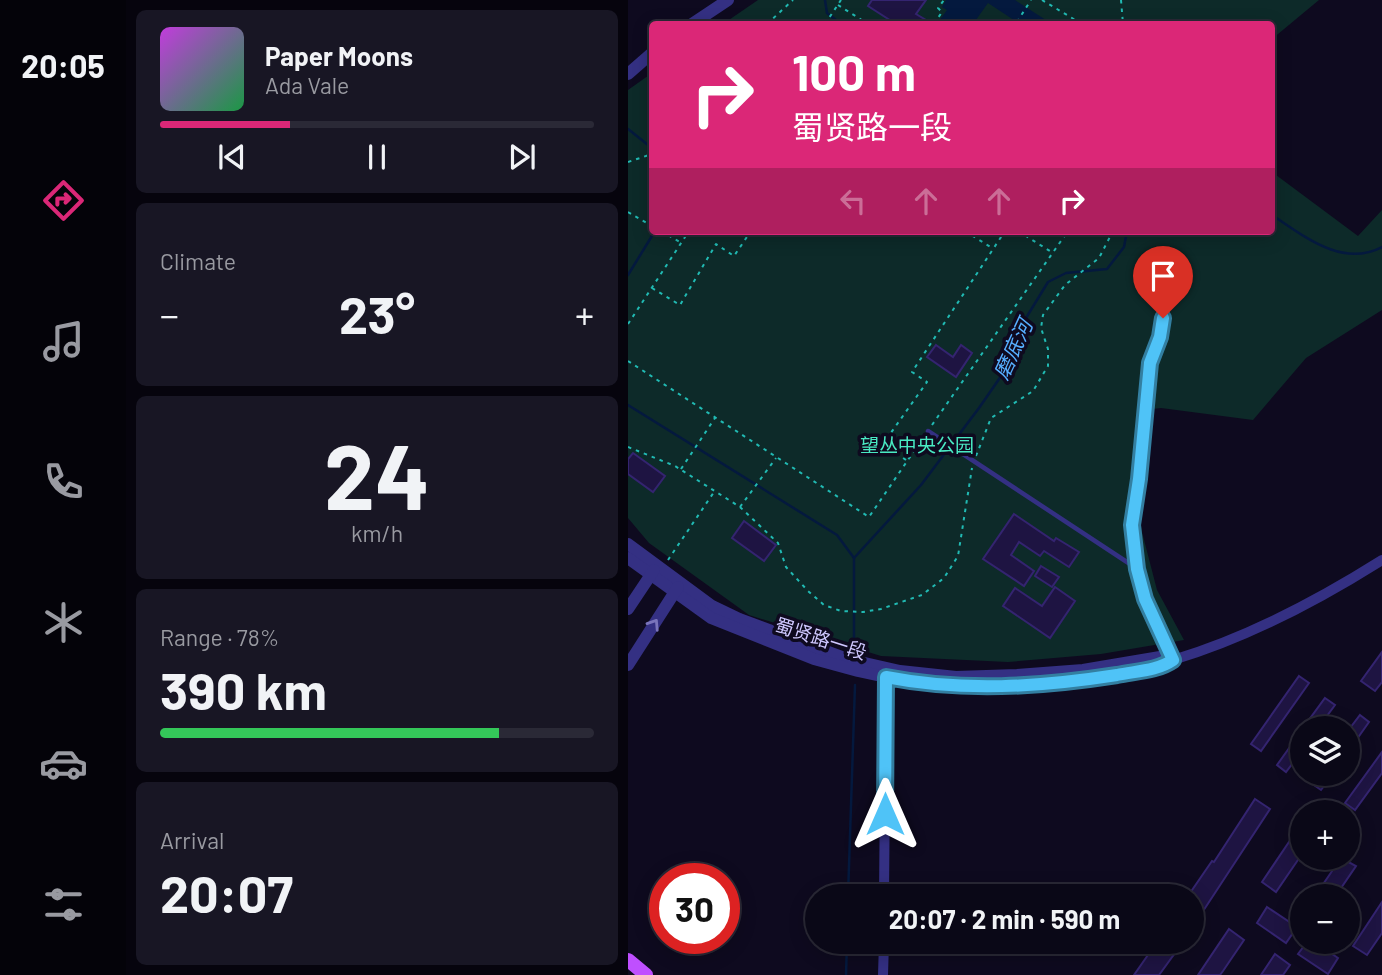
<!DOCTYPE html>
<html lang="en">
<head>
<meta charset="utf-8">
<style>
  body { margin:0; font-family:Barlow,"Noto Sans SC",sans-serif; background:#181624; color:#f1f3f6; height:100vh; display:flex; flex-direction:column; font-size:26px; white-space:nowrap }
  * { box-sizing:border-box; margin:0 }
  p { font-size:23px; color:#999aa1 }
  .icon { flex:none; width:38px; height:38px; fill:none; stroke:currentColor; stroke-width:2; stroke-linecap:round; stroke-linejoin:round }
  .map { position:relative; flex:1; overflow:hidden }
  .details { display:flex; flex-direction:column; gap:10px; padding:10px; background:#06040d; width:502px }
  .details>* { flex:none }
  .guide { position:absolute; left:21px; top:21px; width:626px; height:214px; border-radius:7px; box-shadow:0 4px 18px #0003,0 0 0 2px #2a2936; background:#db2777; color:#fff; overflow:hidden }
  .buttons { position:absolute; left:662px; top:716px; display:grid; gap:14px }
  .buttons a { display:grid; place-items:center; width:70px; height:70px; border-radius:50%; background:#0a0817; box-shadow:0 4px 18px #0003,0 0 0 2px #2a2936; font-size:35px }
  .speed { position:absolute; left:21px; top:863px; display:flex; gap:14px; font-size:35px; font-weight:700; text-align:center }
  .speed>* { display:grid; place-content:center; width:91px; height:91px; border-radius:50%; background:#0a0817; box-shadow:0 4px 18px #0003,0 0 0 2px #2a2936; line-height:1 }
  .speed .limit { border:10px solid #d22; background:#fff; color:#111 }
  .pin { position:absolute; display:grid; place-items:center; width:60px; height:60px; color:#fff; margin:-72px -30px; border-radius:50% 50% 50% 0; rotate:-45deg; box-shadow:0 0 7px #0007 }
  .pin .icon { rotate:45deg }
  .me { position:absolute; width:77px; margin:-38px; rotate:0deg; stroke-linejoin:round; filter:drop-shadow(0 0 5px #0008) }
  .turn { display:flex; align-items:center; gap:24px; height:147px; padding:0 28px; font-size:32px }
  .turn .icon { width:91px; height:91px; stroke-width:2.5 }
  .turn b { display:block; font-size:49px; line-height:60px }
  .lanes { display:flex; align-items:center; height:66px; padding:0 28px; background:#0003; justify-content:center; gap:35px; direction:ltr }
  .lanes .off { opacity:.35 }
  .big { font-size:52px; font-weight:700; line-height:1.1 }
  .details .tile { flex:1; display:flex; flex-direction:column; justify-content:center; gap:10px; min-width:0; padding:0 24px; border-radius:10px; background:#181624 }
  .details .dial { align-items:center; gap:0 }
  .dial b { font-size:91px; line-height:1 }
  .song { display:flex; align-items:center; gap:21px }
  .cover { width:84px; height:84px; border-radius:10px; background:linear-gradient(135deg,hsl(290 70% 55%),hsl(140 70% 35%)) }
  .played { height:7px; border-radius:4px; background:linear-gradient(90deg,#db2777 30%,#2a2936 30%) }
  .keys { display:flex; justify-content:space-around; direction:ltr }
  .heat { display:flex; justify-content:space-between; align-items:center; font-size:38px; direction:ltr }
  .charge { height:10px; border-radius:5px; background:linear-gradient(90deg,#34c759 78%,#2a2936 0) }
  .trip { position:absolute; left:177px; top:884px; width:399px; height:70px; border-radius:35px; background:#0a0817; box-shadow:0 4px 18px #0003,0 0 0 2px #2a2936; font-weight:700; line-height:70px; text-align:center }
  main { display:flex; flex:1; min-height:0 }
  .tab-bar { display:flex; flex-direction:column; width:126px; justify-content:space-around; align-items:center; background:#040309; color:#999aa1 }
  .tab-bar .icon { width:49px; height:49px }
  .tab-bar .active { color:#db2777 }
  .tab-bar b { font-size:32px; color:#f1f3f6 }
  .map>svg:first-child { display:block }
  .green { fill:#0d2a29 }
  .water { fill:#04193e }
  .lines { fill:none; stroke-linecap:round; stroke-linejoin:round }
  .stream { stroke:#04193e; stroke-width:2.5 }
  .building { fill:#1e1442; stroke:#342470; stroke-width:2 }
  .path { stroke:#21bab3; stroke-width:2; stroke-dasharray:3.5 5; stroke-linecap:butt }
  .service { stroke:#343083; stroke-width:4.5 }
  .minor { stroke:#343083; stroke-width:10 }
  .tertiary { stroke:#343083; stroke-width:12 }
  .primary { stroke:#bf4fff; stroke-width:14 }
  .oneway { stroke:#7a74bb }
  .route-casing { stroke:#337fa1; stroke-width:18 }
  .route { stroke:#4fc3f7; stroke-width:12 }
  .labels { text-anchor:middle; dominant-baseline:central; stroke-width:7; stroke-linejoin:round; paint-order:stroke }
  .park-label { font-size:19px; fill:#49eac3; stroke:#0e0a1f }
  .street-label { font-size:19px; fill:#cfc8ff; stroke:#0e0a1f }
  .water-label { font-size:21px; font-style:italic; fill:#56afff; stroke:#0e0a1f }
</style>
</head>
<body>
<main>
<nav class="tab-bar">
<b>20:05</b>
<svg class="icon active" aria-label="directions" viewBox="0 0 24 24"><path d="M12 3l9 9-9 9-9-9zM9 14v-3h6M13 9l2 2-2 2"/></svg>
<svg class="icon" aria-label="music" viewBox="0 0 24 24"><path d="M9 18V5l10-2v13"/><circle cx="6" cy="18" r="3"/><circle cx="16" cy="16" r="3"/></svg>
<svg class="icon" aria-label="phone" viewBox="0 0 24 24"><path d="M5 4h4l2 5-3 2q2 4 5 5l2-3 5 2v4C11 20 4 13 5 4z"/></svg>
<svg class="icon" aria-label="climate" viewBox="0 0 24 24"><path d="M12 3v18M4 7l16 10M4 17L20 7"/></svg>
<svg class="icon" aria-label="car" viewBox="0 0 24 24"><path d="M5 17H2v-5l4-1 3-4h7l3 4 3 1v5h-3M9 17h6M6 11h13"/><circle cx="7" cy="17" r="2"/><circle cx="17" cy="17" r="2"/></svg>
<svg class="icon" aria-label="filters" viewBox="0 0 24 24"><path d="M4 7h16M4 17h16"/><circle cx="9" cy="7" r="2"/><circle cx="15" cy="17" r="2"/></svg>
</nav>
<section class="details">
<div class="tile">
<div class="song"><i class="cover"></i><div><b>Paper Moons</b><p>Ada Vale</p></div></div>
<div class="played"></div>
<div class="keys"><svg class="icon" aria-label="previous" viewBox="0 0 24 24"><path d="M18 5L8 12l10 7zM5 5v14"/></svg><svg class="icon" aria-label="pause" viewBox="0 0 24 24"><path d="M8 5v14M16 5v14"/></svg><svg class="icon" aria-label="next" viewBox="0 0 24 24"><path d="M6 5l10 7-10 7zM19 5v14"/></svg></div>
</div>
<div class="tile"><p>Climate</p>
<div class="heat"><a>−</a><b class="big">23°</b><a>+</a></div>
</div>
<div class="tile dial"><b>24</b><p>km/h</p></div>
<div class="tile"><p>Range · 78%</p><b class="big">390 km</b><div class="charge"></div></div>
<div class="tile"><p>Arrival</p><b class="big">20:07</b></div>
</section>
<div class="map">
<svg width="754" height="975" viewBox="0 0 754 975">
  <rect width="100%" height="100%" fill="#0e0a1f"/>
  <g class="green">
    <polygon points="130,0 691,0 644,39 644,24 95,24"/>
    <polygon points="24,73 24,231 644,231 644,172 730,236 754,210 754,310 678,358 625,420 533,408 516,410 504,470 514,532 529,590 556,640 473,654 380,662 253,656 121,615 21,543 0,518 0,90"/>
  </g>
  <polygon class="water" points="318,0 387,0 424,24 392,24 360,3 345,24 309,24 319,10 314,7"/>
  <g class="lines">
    <g class="stream">
      <polyline points="197,0 199,13 213,24"/>
      <polyline points="0,129 20,145 24,152"/>
      <path d="M644 215C676 236 714 268 754 247"/>
      <polyline points="0,275 27,231"/>
      <polyline points="0,405 209,535 226,558"/>
      <polyline points="226,645 226,558 293,485 351,408 378,369 384,341 420,282 438,273 479,269 496,247 499,231"/>
      <polyline points="220,896 227,685"/>
      <polyline points="218,975 219,942"/>
    </g>
  </g>
  <g class="building">
    <polygon points="244,0 298,0 288,14 298,20 295,24 268,24 240,6"/>
    <polygon points="308,345 325,357 333,345 344,353 328,377 299,357"/>
    <polygon points="5,453 37,476 25,492 0,474 0,459"/>
    <polygon points="386,514 426,541 428,538 451,552 441,567 416,551 412,556 391,542 383,555 406,571 396,586 355,559"/>
    <polygon points="116,521 148,545 136,561 104,538"/>
    <polygon points="413,566 431,577 424,587 407,576"/>
    <polygon points="427,587 447,601 422,638 375,606 387,588 414,606"/>
    <polygon points="754,652 754,682 747,691 733,681"/>
    <polygon points="671,676 681,683 633,751 623,744"/>
    <polygon points="697,698 707,705 690,728 675,728"/>
    <polygon points="732,715 741,722 719,753 719,732"/>
    <polygon points="674,730 674,751 658,772 649,765"/>
    <polygon points="754,752 754,773 727,810 717,803"/>
    <polygon points="690,774 705,774 693,790 683,783"/>
    <polygon points="627,799 642,809 564,928 564,896 560,896 584,861 586,862"/>
    <polygon points="669,830 674,833 674,854 648,892 634,882"/>
    <polygon points="713,858 728,866 709,894 708,896 687,896"/>
    <polygon points="754,902 754,933 739,955 725,946"/>
    <polygon points="639,907 669,927 658,943 629,923"/>
    <polygon points="601,929 616,940 595,971 592,975 570,975"/>
    <polygon points="529,942 547,953 531,975 506,975"/>
    <polygon points="679,942 686,942 710,958 700,974 670,954"/>
    <polygon points="647,954 662,965 655,975 633,975"/>
  </g>
  <g class="lines">
    <g class="path">
      <polyline points="414,0 454,24"/>
      <polyline points="493,0 495,24"/>
      <polyline points="210,5 240,24"/>
      <polyline points="389,22 403,0"/>
      <polyline points="139,24 165,0"/>
      <polyline points="197,24 213,0"/>
      <polyline points="306,24 314,12 310,8 316,0"/>
      <polyline points="0,162 24,154"/>
      <polyline points="0,212 24,226"/>
      <polyline points="33,231 52,242"/>
      <polyline points="337,231 364,248"/>
      <polyline points="390,231 425,253"/>
      <polyline points="24,288 52,305 88,244 106,256 123,231"/>
      <polyline points="0,324 61,231"/>
      <polyline points="0,361 241,517 297,435"/>
      <polyline points="304,425 440,231"/>
      <polyline points="0,447 47,466 112,507 150,543 158,567 180,591 196,605 213,611 235,612 253,609 294,595 316,578 330,556 344,468"/>
      <polyline points="348,456 363,418 405,391 420,366 420,349 413,328 415,315 437,285 471,258 485,231"/>
      <polyline points="278,460 255,444 299,382 284,372 377,231"/>
      <polyline points="53,469 87,418"/>
      <polyline points="112,507 148,458"/>
      <polyline points="40,560 86,492"/>
    </g>
    <polyline class="service" points="300,431 508,568"/>
    <g class="minor">
      <path d="M547 254 532 337 522 363 511 479 504 525 509 569 517 599 545 660C619 638 689 601 754 560"/>
      <polyline points="256,896 258,677"/>
      <polyline points="255,975 256,942"/>
    </g>
    <g class="tertiary">
      <polyline points="64,24 100,0"/>
      <polyline points="0,74 24,53"/>
      <polyline points="0,544 84,606 111,619 219,659 272,671 328,677 389,675 455,670 538,656 545,660"/>
      <polyline points="0,558 83,618 186,659 230,671 281,682 348,688 392,686 471,678 534,667 545,660"/>
      <polyline points="0,609 26,570"/>
      <polyline points="0,665 50,587"/>
    </g>
    <polyline class="primary" points="0,960 18,975"/>
  </g>
  <defs><path id="oneway-chevron" d="M-2-3.5L2.5 0L-2 3.5" fill="none" stroke-width="1.6" stroke-linecap="round" stroke-linejoin="round" transform="scale(1.75)"/></defs>
  <use class="oneway" href="#oneway-chevron" transform="translate(26 624) rotate(-57)"/>
  <g class="lines">
    <g class="route-casing">
      <path id="route" d="M257 814 258 677C335 692 412 687 489 675 508 671 529 671 545 660L517 599 509 569 504 525 511 479 522 363 532 337 535 318"/>
    </g>
    <use href="#route" class="route"/>
  </g>
  <g class="labels">
    <g class="park-label">
      <text x="289" y="444">望丛中央公园</text>
    </g>
    <g class="street-label">
      <text transform="translate(193 638) rotate(18)">蜀贤路一段</text>
    </g>
    <g class="water-label">
      <text transform="translate(384 349) rotate(-65)">磨底河</text>
    </g>
  </g>
</svg>
<div class="buttons">
<a><svg class="icon" aria-label="layers" viewBox="0 0 24 24"><path d="M12 4l9 5-9 5-9-5zM3 14l9 5 9-5"/></svg></a>
<a>+</a>
<a>−</a>
</div>
<div class="speed"><div class="limit">30</div></div>
<div class="pin" style="left:535px;top:318px;background:#d93025"><svg class="icon" aria-label="arrive" viewBox="0 0 24 24"><path d="M6 21V4h12l-3 4 3 4H6"/></svg></div>
<svg class="me" style="left:257px;top:814px" viewBox="-20 -20 40 40"><path d="M0-17L14 15 0 8-14 15z" fill="#4fc3f7" stroke="#fff" stroke-width="4"/></svg>
<div class="trip">20:07 · 2 min · 590 m</div>
<div class="guide">
<div class="turn"><svg class="icon" aria-label="right" viewBox="0 0 24 24"><path d="M7 20v-9h11M14 6l5 5-5 5"/></svg><div><b>100 m</b>蜀贤路一段</div></div>
<div class="lanes"><svg class="icon off" aria-label="left" viewBox="0 0 24 24"><path d="M17 20v-9H6M10 6l-5 5 5 5"/></svg><svg class="icon off" aria-label="ahead" viewBox="0 0 24 24"><path d="M12 20V5M6 11l6-6 6 6"/></svg><svg class="icon off" aria-label="ahead" viewBox="0 0 24 24"><path d="M12 20V5M6 11l6-6 6 6"/></svg><svg class="icon" aria-label="right" viewBox="0 0 24 24"><path d="M7 20v-9h11M14 6l5 5-5 5"/></svg></div>
</div>
</div>
</main>
</body>
</html>
